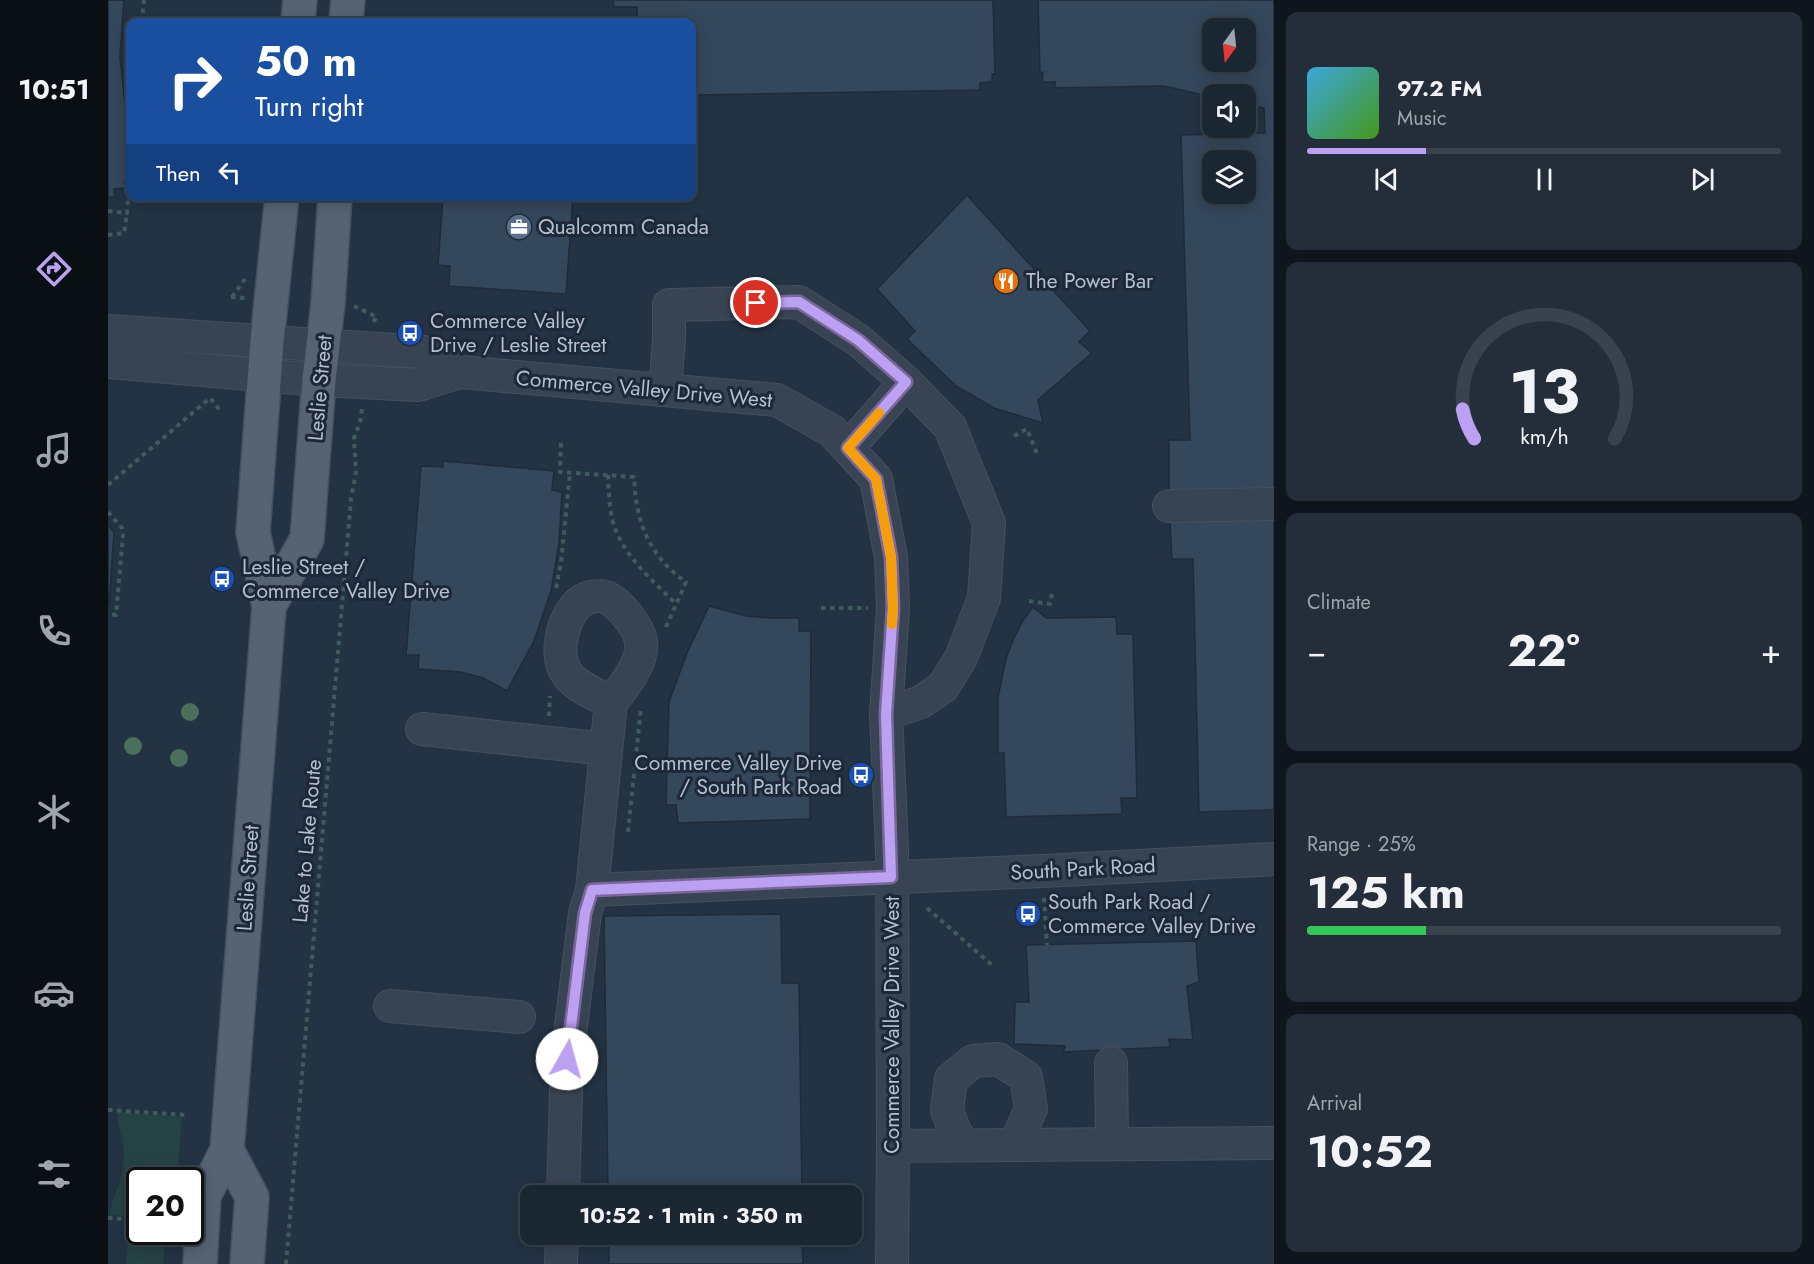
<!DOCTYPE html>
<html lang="en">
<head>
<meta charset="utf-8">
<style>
  body { margin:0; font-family:Jost,sans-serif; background:#232e3a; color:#f1f3f6; height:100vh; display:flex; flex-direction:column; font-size:22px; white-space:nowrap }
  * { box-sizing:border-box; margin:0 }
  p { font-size:20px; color:#9fa5ac }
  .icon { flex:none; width:33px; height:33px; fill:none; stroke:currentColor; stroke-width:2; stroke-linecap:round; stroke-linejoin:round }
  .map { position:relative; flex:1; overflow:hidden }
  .side { display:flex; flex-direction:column; gap:12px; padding:12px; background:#0e151c; width:540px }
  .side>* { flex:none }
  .guide { position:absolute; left:18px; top:18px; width:570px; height:183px; border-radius:12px; box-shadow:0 3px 15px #0003,0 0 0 2px #38434d; background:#1a4fa0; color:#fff; overflow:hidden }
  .needle { width:39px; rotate:195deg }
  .buttons { position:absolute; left:1094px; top:18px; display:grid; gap:12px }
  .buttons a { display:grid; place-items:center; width:54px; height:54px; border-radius:12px; background:#1a2632; box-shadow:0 3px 15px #0003,0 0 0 2px #38434d; font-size:30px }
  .speed { position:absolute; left:18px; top:1167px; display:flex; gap:12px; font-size:30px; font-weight:700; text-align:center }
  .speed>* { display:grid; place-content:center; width:78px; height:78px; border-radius:50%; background:#1a2632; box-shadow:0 3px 15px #0003,0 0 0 2px #38434d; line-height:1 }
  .speed .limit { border:3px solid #111; border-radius:9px; background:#fff; color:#111 }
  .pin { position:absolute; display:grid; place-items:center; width:51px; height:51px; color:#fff; margin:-26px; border:3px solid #fff; border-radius:50%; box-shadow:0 2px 6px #0007 }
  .me { position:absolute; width:66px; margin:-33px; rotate:7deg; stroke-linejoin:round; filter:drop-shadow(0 0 4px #0008) }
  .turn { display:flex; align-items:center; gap:21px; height:126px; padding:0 30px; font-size:27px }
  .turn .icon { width:78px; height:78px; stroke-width:2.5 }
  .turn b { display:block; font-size:42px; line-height:51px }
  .then { display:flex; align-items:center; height:57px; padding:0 30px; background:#0003; gap:12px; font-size:22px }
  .big { font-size:45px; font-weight:700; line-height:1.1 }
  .side .card { flex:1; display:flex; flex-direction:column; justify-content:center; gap:9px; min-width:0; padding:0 21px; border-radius:12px; background:#232e3a }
  .side .dial { align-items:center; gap:0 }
  .dial svg { height:156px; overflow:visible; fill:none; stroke:#38434d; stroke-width:7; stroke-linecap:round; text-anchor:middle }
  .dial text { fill:#f1f3f6; stroke:none }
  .song { display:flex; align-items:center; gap:18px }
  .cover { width:72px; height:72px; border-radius:9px; background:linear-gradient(135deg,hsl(200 70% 55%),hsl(100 70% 35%)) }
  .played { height:6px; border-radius:3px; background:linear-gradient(90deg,#bca0f2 25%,#38434d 25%) }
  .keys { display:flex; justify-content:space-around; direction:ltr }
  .heat { display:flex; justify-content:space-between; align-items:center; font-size:33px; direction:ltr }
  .charge { height:9px; border-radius:4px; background:linear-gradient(90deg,#34c759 25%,#38434d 0) }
  .trip { position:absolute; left:412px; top:1185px; width:342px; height:60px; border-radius:12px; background:#1a2632; box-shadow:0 3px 15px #0003,0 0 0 2px #38434d; font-weight:700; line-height:60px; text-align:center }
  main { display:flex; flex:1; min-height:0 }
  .dock { display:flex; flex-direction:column; width:108px; justify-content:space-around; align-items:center; background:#0a0f14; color:#9fa5ac }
  .dock .icon { width:42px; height:42px }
  .dock .on { color:#bca0f2 }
  .dock b { font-size:27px; color:#f1f3f6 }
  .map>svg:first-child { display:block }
  .green { fill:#254244 }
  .building { fill:#35475a; stroke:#1f2b3a; stroke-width:1.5; fill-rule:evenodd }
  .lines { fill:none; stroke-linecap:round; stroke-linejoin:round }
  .minor-casing { stroke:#45505f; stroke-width:34 }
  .major-casing { stroke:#45505f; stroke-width:36 }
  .path { stroke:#3f5b5c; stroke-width:4; stroke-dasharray:4.5 4.5; stroke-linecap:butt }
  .minor { stroke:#384453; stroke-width:32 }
  .major { stroke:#566373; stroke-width:33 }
  .tree { fill:#4a6f5d }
  .route-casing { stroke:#7a689d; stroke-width:15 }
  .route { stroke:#bca0f2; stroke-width:10 }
  .slow { stroke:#f59e0b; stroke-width:10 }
  .labels { text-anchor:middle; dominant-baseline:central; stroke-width:6; stroke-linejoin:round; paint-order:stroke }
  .poi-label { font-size:21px; fill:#b5bfcd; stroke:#1d2938; text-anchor:start }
  .street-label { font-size:21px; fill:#b5bfcd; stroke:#1d2938 }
</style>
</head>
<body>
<main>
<nav class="dock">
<b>10:51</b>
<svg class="icon on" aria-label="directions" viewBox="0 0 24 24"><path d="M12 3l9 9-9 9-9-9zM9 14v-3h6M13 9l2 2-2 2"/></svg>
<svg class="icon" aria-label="music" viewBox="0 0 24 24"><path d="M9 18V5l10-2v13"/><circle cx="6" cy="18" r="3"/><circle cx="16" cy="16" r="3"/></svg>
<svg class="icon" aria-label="phone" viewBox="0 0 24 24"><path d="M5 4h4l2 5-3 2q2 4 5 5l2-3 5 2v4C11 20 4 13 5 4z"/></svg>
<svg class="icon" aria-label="climate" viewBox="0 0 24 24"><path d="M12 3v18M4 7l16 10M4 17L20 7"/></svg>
<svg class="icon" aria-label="car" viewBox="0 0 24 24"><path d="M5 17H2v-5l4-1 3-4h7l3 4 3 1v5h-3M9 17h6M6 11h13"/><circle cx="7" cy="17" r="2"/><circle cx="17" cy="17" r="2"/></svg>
<svg class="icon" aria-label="filters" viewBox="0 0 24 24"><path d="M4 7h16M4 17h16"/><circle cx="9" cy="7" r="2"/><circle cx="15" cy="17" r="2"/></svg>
</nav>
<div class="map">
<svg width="1166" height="1264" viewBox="0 0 1166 1264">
  <rect width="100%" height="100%" fill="#233343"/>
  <g class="green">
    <path d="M10 1112 74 1117 69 1180H32L31 1217 1 1215C4 1197 14 1183 15 1164 16 1158 16 1151 15 1145 14 1134 8 1124 10 1112Z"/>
    <polygon points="21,1223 31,1223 32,1232 64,1232 64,1241 57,1241 55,1264 18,1264"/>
  </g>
  <g class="building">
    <polygon points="0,0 16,0 12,56 22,158 22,179 16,181 17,188 6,189 7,197 0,197"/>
    <polygon points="505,0 885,0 887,74 884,74 884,82 872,83 872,90 589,95 589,88 584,88 584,22 529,22 529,7 506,7"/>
    <path d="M930 0H1166V810L1091 812 1085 559H1064L1061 506V440H1082L1073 135 1157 133 1156 108 1137 104V94H1104V97L1056 86 947 88V82H934L935 72 932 73ZM1104 28H1137V62H1104ZM1104 160H1137V194H1104Z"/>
    <polygon points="859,195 982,331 971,342 984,353 930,400 935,423 886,408 848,386 799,339 807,331 769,289"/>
    <polygon points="335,196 465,196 458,294 341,286 342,266 330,265"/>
    <polygon points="335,461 446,471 444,490 454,492 451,543 443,591 426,641 399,691 375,678 353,672 310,669 311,655 298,655 313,466 335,467"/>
    <polygon points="0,525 6,532 1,605 0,605"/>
    <polygon points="601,606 638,616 663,618 691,618 691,631 703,631 702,819 570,823 568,805 558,805 561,702 579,653"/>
    <polygon points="925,607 938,618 1008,617 1009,634 1025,634 1029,798 1013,798 1014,814 898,817 896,753 890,753 890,697 898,659 905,640 914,622"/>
    <polygon points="673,914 674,983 691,983 694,1196 500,1196 496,916"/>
    <polygon points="1088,941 1091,982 1079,986 1085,1040 1061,1039 1062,1047 955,1052 957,1046 906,1044 907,1002 921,1002 918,945"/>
    <polygon points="501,1234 694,1234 695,1264 501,1264"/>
  </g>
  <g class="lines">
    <g class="minor-casing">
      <g id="minor">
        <polyline points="0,331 316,352 352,372"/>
        <polyline points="0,362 211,380 310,385 352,372 669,400 724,431 768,479 783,557 785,608 778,714 784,850 785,1146 784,1264"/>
        <polyline points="557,390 561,340 561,305 691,302 750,340 798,382 842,427 881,523 876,598 853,658 835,687 813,702 778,714"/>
        <polyline points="740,448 798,382"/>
        <polyline points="1061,506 1166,504"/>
        <polyline points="314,729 498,749"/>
        <polyline points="484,890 935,871 1166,859"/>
        <polyline points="282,1006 411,1017"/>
        <polyline points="1003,1063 1004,1144"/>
        <polyline points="857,1145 847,1132 839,1110 843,1079 865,1061 890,1059 918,1077 923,1109 907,1144"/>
        <polyline points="785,1146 1166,1143"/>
        <path d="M455 1196 459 1059 477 913 484 890 503 702C516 687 536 662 533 641 531 628 512 604 500 598 493 595 484 596 477 599 467 603 459 618 456 628 443 673 465 685 503 702"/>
        <polyline points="453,1264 454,1234"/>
      </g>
    </g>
    <g class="major-casing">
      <g id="major">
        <polyline points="190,22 192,0"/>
        <polyline points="238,22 240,0"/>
        <polyline points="161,606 199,539 211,380 220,303 227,196"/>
        <polyline points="119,1150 144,1197 139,1264"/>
        <polyline points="92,1264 96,1196 119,1150 161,606 145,532 159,341 174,196"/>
      </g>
    </g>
    <g class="path">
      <polyline points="34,22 36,0"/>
      <polyline points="0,211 19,213 22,165"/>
      <polyline points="0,235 16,233 19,213"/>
      <polyline points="123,297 137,298"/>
      <polyline points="124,297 137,279"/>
      <polyline points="246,306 269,317 265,322"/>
      <polyline points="906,436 919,429 930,456"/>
      <path d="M453 443 452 472 526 477C527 488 527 500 530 510 536 540 553 565 578 582L558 627"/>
      <path d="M500 475C501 493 501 515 508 531 521 561 546 582 568 604"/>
      <polyline points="0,485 102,398 114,413"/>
      <polyline points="0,512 14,528 15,535 8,615 0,614"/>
      <polyline points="448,588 453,563 462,472"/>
      <polyline points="921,601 942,604 944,594"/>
      <polyline points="713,608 760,608"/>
      <polyline points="441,716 442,696"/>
      <polyline points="520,832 533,708"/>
      <polyline points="936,898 939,945"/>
      <polyline points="819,908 885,966"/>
      <polyline points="0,1110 78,1115"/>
      <polyline points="0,1218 32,1220"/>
      <polyline points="178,1264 243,499 248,472 246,438 252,423 254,409"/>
    </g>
    <use href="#minor" class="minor"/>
    <use href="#major" class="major"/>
  </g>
  <g class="tree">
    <circle cx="82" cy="712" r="9"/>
    <circle cx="25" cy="746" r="9"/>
    <circle cx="71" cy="758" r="9"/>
  </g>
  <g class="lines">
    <g class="route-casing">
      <polyline id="route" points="459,1059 477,913 484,890 783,877 778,714 785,608 783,557 768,479 740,448 798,382 750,340 691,302 648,303"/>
    </g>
    <use href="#route" class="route"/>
    <polyline class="slow" points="771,413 740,448 768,479 783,557 785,608 784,624"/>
  </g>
  <defs>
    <g id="office-disc" transform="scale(1.35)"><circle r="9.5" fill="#5c6f8a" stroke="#1d2938"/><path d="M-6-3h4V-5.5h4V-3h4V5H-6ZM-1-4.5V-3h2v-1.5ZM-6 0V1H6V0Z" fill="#fff"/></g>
    <g id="restaurant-disc" transform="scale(1.35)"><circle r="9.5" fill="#e8710a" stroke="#1d2938"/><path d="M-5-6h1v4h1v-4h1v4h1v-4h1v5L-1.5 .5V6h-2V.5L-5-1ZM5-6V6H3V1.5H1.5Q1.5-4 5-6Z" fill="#fff"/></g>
    <g id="bus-disc" transform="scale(1.35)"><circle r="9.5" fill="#1a4fb4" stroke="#1d2938"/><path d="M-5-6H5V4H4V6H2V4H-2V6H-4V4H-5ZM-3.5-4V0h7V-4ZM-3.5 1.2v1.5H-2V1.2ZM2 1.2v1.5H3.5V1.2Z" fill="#fff"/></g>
  </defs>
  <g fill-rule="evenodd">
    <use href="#office-disc" x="411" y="227"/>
    <use href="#restaurant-disc" x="898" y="281"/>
    <use href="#bus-disc" x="302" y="333"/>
    <use href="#bus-disc" x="114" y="579"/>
    <use href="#bus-disc" x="753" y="775"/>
    <use href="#bus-disc" x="920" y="914"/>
  </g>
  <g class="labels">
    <g class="poi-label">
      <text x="430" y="227">Qualcomm Canada</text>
      <text x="918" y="281">The Power Bar</text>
      <text x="322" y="321">Commerce Valley<tspan x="322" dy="24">Drive / Leslie Street</tspan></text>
      <text x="134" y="567">Leslie Street /<tspan x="134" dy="24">Commerce Valley Drive</tspan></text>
      <text x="734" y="763" text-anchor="end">Commerce Valley Drive<tspan x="734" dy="24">/ South Park Road</tspan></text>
      <text x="940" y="902">South Park Road /<tspan x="940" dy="24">Commerce Valley Drive</tspan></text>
    </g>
    <g class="street-label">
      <text transform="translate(212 388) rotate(-85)">Leslie Street</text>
      <text transform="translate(536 389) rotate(5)">Commerce Valley Drive West</text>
      <text transform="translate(199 841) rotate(-85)">Lake to Lake Route</text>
      <text transform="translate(975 869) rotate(-3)">South Park Road</text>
      <text transform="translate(140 878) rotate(-86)">Leslie Street</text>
      <text transform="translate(784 1025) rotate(-90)">Commerce Valley Drive West</text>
    </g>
  </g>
</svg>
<div class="buttons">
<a><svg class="needle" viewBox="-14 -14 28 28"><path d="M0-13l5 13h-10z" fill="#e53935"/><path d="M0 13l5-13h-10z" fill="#9fa5ac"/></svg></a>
<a><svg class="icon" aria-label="sound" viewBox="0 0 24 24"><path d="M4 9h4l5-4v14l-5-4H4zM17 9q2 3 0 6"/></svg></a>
<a><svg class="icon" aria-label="layers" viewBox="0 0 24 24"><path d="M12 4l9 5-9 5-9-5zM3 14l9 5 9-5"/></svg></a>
</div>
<div class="speed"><div class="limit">20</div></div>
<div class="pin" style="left:648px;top:303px;background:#d93025"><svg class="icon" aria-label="arrive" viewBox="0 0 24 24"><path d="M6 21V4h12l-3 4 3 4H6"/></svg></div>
<svg class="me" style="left:459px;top:1059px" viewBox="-20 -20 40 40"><circle r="19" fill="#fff"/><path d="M0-13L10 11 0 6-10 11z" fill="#bca0f2"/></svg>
<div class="trip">10:52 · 1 min · 350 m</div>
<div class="guide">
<div class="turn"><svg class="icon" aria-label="right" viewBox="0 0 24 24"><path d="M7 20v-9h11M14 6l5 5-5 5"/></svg><div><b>50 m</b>Turn right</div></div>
<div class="then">Then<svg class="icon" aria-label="left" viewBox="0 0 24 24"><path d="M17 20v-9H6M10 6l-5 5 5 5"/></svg></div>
</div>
</div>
<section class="side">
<div class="card">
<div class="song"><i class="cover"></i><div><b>97.2 FM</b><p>Music</p></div></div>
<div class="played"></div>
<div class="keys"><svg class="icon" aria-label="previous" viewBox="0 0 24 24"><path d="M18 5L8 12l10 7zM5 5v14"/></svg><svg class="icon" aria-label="pause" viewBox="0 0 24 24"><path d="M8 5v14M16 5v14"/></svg><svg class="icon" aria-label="next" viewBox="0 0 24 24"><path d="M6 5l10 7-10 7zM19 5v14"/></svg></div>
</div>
<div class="card dial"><svg viewBox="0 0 100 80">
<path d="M14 69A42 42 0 1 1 86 69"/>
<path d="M14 69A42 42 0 0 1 8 54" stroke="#bca0f2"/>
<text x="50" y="56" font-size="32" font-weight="700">13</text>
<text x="50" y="72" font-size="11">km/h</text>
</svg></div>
<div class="card"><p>Climate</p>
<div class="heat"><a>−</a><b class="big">22°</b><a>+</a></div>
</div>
<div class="card"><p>Range · 25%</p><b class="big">125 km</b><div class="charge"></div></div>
<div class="card"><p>Arrival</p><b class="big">10:52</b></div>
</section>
</main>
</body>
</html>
